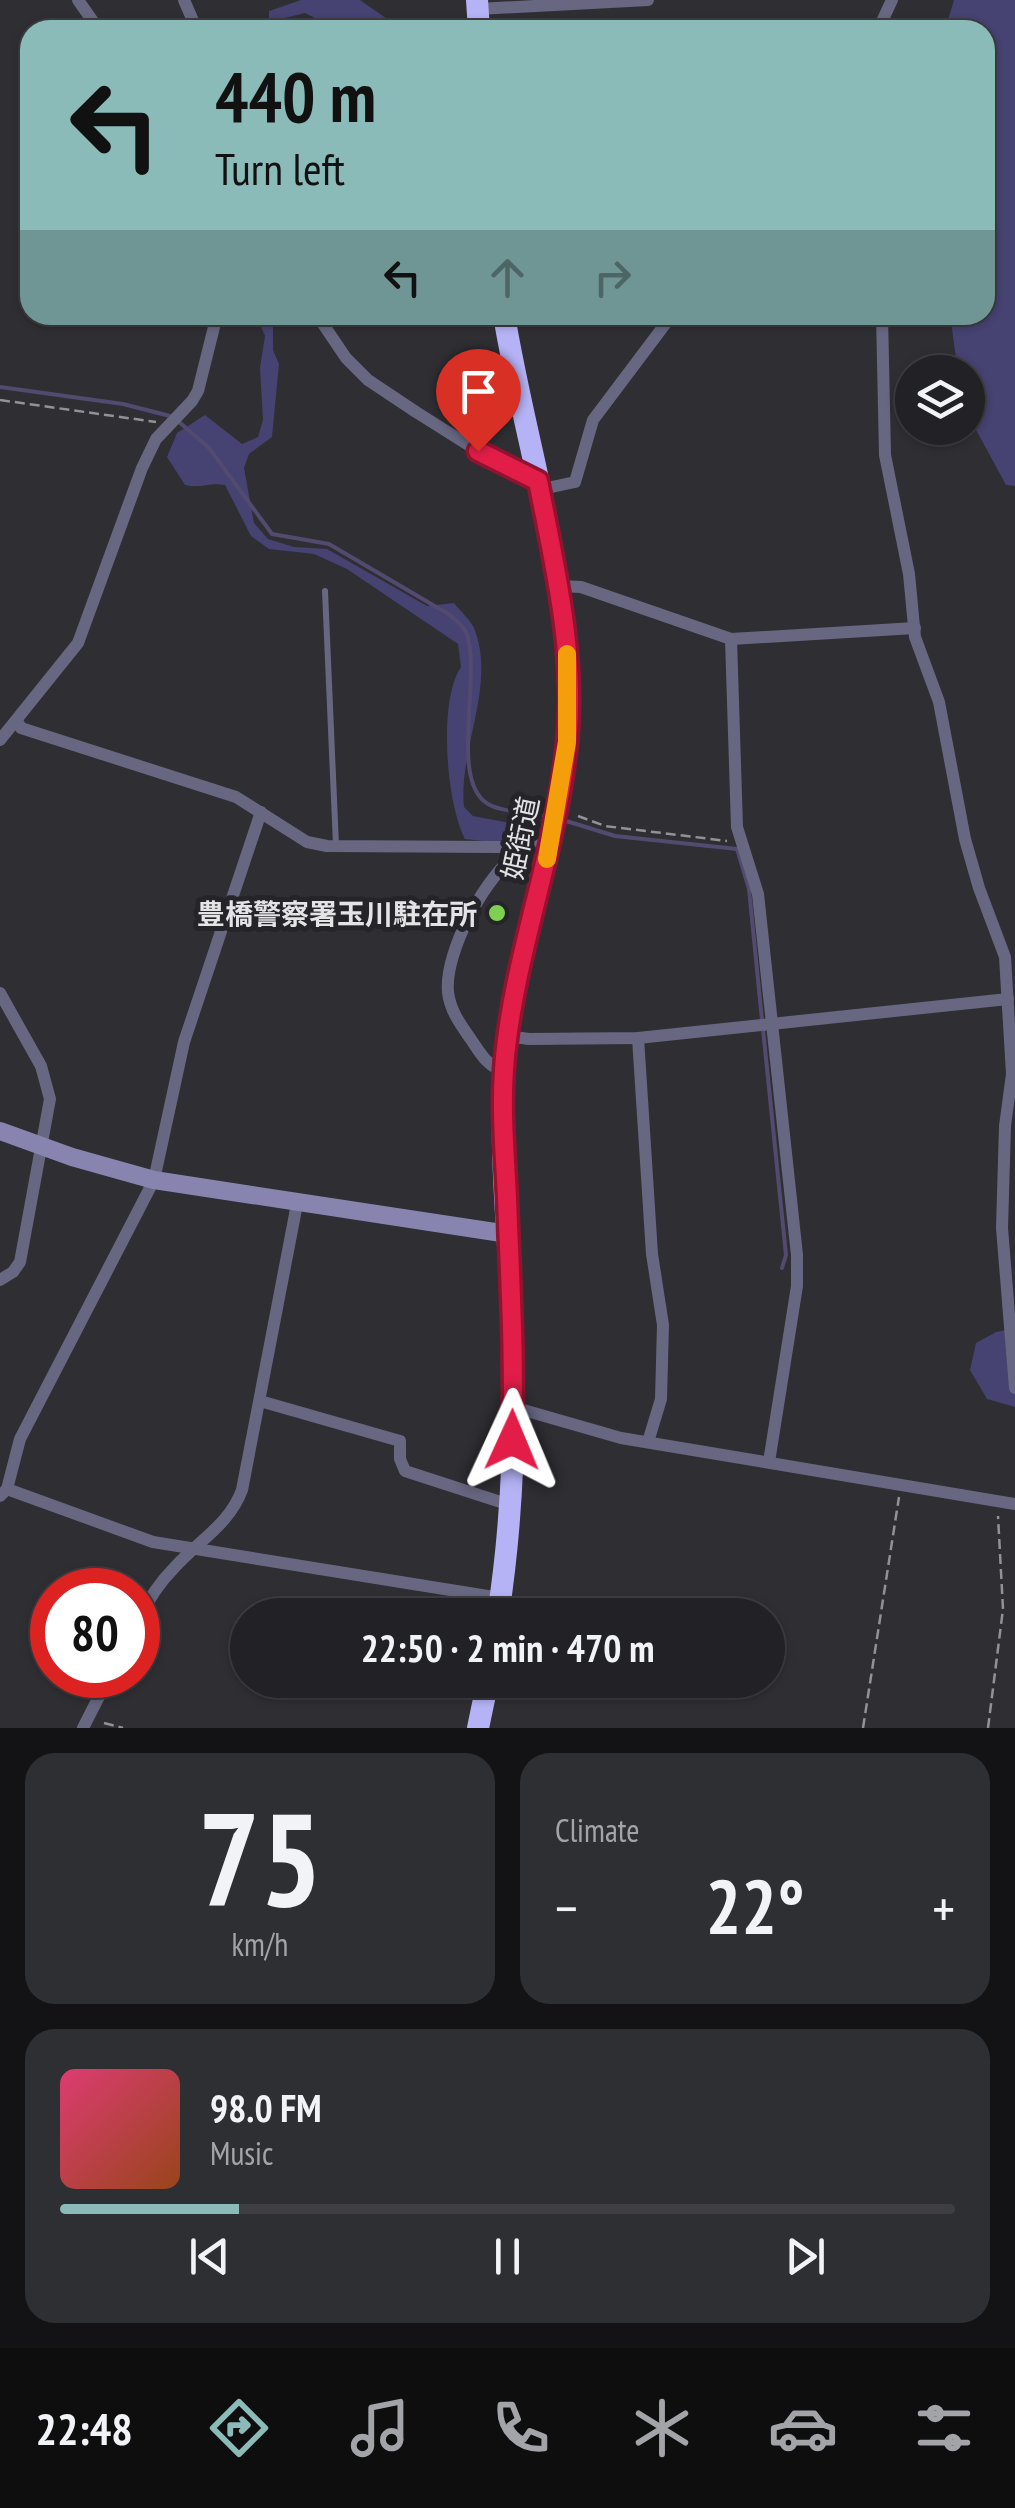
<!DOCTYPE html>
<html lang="en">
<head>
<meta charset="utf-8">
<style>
  body { margin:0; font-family:"PT Sans Narrow","Noto Sans JP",sans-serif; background:#2e2f32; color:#f1f3f6; height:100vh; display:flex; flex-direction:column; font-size:38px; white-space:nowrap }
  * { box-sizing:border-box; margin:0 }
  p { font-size:32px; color:#a2a4a7 }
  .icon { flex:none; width:55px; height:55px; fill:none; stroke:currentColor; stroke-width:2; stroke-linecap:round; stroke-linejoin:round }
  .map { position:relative; height:1728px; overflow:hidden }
  .drawer { display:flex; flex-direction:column; gap:25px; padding:25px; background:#131315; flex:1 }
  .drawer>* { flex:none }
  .hud { position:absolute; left:20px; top:20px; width:975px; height:305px; border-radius:30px; box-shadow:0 2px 8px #0004,0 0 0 2px #3f3f43; background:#8bbbb9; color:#111; overflow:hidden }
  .buttons { position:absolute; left:895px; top:355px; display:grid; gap:20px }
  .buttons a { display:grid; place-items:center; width:90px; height:90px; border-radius:50%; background:#222226; box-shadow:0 2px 8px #0004,0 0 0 2px #3f3f43; font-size:50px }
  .speed { position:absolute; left:30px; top:1568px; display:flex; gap:20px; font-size:50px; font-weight:700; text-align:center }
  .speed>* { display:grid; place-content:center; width:130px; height:130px; border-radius:50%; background:#222226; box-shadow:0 2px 8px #0004,0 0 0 2px #3f3f43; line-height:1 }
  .speed .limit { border:15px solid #d22; background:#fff; color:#111 }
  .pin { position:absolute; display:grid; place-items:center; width:85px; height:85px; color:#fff; margin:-102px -42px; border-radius:50% 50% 50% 0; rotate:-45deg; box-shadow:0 0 10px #0007 }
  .pin .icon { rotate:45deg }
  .me { position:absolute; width:110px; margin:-55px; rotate:1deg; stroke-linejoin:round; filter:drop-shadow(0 0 8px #0008) }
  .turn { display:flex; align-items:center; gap:35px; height:210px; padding:0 30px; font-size:45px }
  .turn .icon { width:130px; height:130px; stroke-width:2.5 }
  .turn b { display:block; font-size:70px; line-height:85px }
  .lanes { display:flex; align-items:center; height:95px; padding:0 30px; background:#0003; justify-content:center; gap:50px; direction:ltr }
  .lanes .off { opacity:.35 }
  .big { font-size:75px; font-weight:800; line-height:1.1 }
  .drawer .tile { flex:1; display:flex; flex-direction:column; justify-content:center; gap:15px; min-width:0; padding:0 35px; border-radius:30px; background:#2e2f32 }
  .drawer .dial { align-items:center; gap:0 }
  .dial b { font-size:130px; line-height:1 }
  .song { display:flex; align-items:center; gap:30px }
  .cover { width:120px; height:120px; border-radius:15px; background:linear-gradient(135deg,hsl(340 70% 55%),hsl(20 70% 35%)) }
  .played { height:10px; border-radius:5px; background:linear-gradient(90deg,#8bbbb9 20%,#3f3f43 20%) }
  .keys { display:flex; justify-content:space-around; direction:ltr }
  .heat { display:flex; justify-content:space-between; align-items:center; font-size:55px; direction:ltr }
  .drawer .tiles { flex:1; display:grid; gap:25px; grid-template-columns:1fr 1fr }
  .tile:last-child { grid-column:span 2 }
  .trip { position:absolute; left:230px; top:1598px; width:555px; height:100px; border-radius:50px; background:#222226; box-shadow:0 2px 8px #0004,0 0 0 2px #3f3f43; font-weight:800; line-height:100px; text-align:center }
  .dock { display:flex; height:160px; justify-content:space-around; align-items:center; background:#0e0e0f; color:#a2a4a7 }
  .dock .icon { width:70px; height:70px }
  .dock .on { color:#8bbbb9 }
  .dock b { font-size:45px; color:#f1f3f6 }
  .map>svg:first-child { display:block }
  .green { fill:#464271 }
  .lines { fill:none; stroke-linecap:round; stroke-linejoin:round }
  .stream { stroke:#534a70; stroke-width:4 }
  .path { stroke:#929296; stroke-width:2.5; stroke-dasharray:10 5; stroke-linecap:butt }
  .lane { stroke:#676782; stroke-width:6 }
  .street { stroke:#676782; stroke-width:12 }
  .secondary { stroke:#8785b0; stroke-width:18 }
  .highway { stroke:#b5b2f5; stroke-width:22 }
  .route-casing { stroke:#92132f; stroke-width:25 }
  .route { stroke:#e11d48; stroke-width:18 }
  .slow { stroke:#f59e0b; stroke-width:18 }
  .poi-dot { fill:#7fd052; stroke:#242429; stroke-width:4 }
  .labels { text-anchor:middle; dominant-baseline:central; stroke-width:10; stroke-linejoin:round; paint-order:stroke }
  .street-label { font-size:28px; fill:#e4e4e7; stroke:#242429 }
  .poi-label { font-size:28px; font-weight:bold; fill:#e4e4e7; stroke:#242429; text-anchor:end }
</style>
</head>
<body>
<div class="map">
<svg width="1015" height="1728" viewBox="0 0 1015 1728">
  <rect width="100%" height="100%" fill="#2e2e33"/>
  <g class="green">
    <polygon points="301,0 360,0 403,30 323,30 321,21 305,13 269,22 269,11"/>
    <polygon points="954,0 1015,0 1015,486 1006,485 968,415 968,372 958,372 950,315 985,315 985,30 945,30"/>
    <path d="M248 315H268L273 320V350L279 364 272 437 249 454 244 468 254 523 268 539 294 547 327 549 427 606 454 603C460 611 470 619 474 628 497 685 458 750 464 807L473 816 515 824 520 839 511 844 465 839C446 802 438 701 461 667L458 644 347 569 314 554 269 549 251 536 225 485C210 482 200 489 185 485L167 457 177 433 205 415 242 444 258 437 263 420 260 368 265 336 260 325Z"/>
    <polygon points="1015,1328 1015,1407 987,1399 970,1370 976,1343 996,1332"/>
  </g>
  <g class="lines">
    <g class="stream">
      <polyline points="0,387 123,404 170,416"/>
      <path d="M178 421 209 448 272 534 329 544 450 615C455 620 463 626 466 632 483 673 448 781 488 804 504 813 531 812 549 816"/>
      <polyline points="563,820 615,836 737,849 749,889 762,1020"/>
      <polyline points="763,1029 786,1255 782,1268"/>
    </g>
    <g class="path">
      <polyline points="0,400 156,422"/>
      <polyline points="578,816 605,826 727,841"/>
      <polyline points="104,1723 123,1728"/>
      <polyline points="863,1728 899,1497"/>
      <polyline points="988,1728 1003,1609 998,1516"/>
    </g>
    <polyline class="lane" points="325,591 336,845"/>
    <g class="street">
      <polyline points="78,0 99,30"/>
      <polyline points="184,0 197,30"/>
      <polyline points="478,9 648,0"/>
      <polyline points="878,30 892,0"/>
      <polyline points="317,315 346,358 368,380 416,412 478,451 547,488 575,482 593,420 672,315"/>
      <polyline points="882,315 885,455 909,574 915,637 939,702 965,839 979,888 1005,957 1012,1074 1005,1126 1002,1228 1015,1388"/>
      <polyline points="559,586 581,587 731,639 915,628"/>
      <polyline points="731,639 737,827 758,894 797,1255 797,1286 769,1462"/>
      <polyline points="17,721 21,728 236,797 307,842 327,846 499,847 518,852"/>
      <polyline points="0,740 78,643 142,468 156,439 192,401 198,391 217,315"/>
      <polyline points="0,993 41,1066 50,1099 20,1262 13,1272 0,1280"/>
      <polyline points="507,1036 529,1039 638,1038 1008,999"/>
      <polyline points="638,1038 652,1254 663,1325 661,1399 648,1442"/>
      <path d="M504 1072C487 1065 482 1056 472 1041 461 1025 450 1011 448 992 444 952 487 872 521 851 531 844 539 844 550 844"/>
      <polyline points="260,1401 400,1441 400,1459 405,1471 510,1505"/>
      <polyline points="513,1407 621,1438 1015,1504"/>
      <polyline points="7,1489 153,1542 500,1598"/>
      <polyline points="0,1496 7,1489 20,1439 154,1180 184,1042 261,812"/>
      <path d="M138 1621C147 1602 159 1583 174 1568 198 1541 229 1525 242 1490L297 1204"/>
      <polyline points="83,1728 110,1675"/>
    </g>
    <polyline class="secondary" points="0,1131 72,1157 154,1180 508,1234"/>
    <g class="highway">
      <polyline points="477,0 479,30"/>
      <path d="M498 1615C513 1518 516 1419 512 1321 509 1239 499 1155 504 1072 510 959 560 852 567 739 577 595 527 455 504 315"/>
      <polyline points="478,1728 488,1680"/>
    </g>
  </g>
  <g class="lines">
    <g class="route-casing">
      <path id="route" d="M478 451 538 481C555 567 576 655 567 743 556 854 512 959 504 1069 501 1112 505 1155 507 1198 510 1279 515 1359 512 1440"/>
    </g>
    <use href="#route" class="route"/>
    <polyline class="slow" points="547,859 567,742 567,654"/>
  </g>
  <circle class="poi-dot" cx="497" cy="913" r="10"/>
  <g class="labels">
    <g class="street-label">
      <text transform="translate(520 838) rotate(-78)">姫街道</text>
    </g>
    <g class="poi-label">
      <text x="477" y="913">豊橋警察署玉川駐在所</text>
    </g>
  </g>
</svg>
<div class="buttons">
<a><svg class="icon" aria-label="layers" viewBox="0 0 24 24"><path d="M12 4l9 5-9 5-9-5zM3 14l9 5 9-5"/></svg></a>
</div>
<div class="speed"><div class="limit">80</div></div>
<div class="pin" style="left:478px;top:451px;background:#d93025"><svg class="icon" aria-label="arrive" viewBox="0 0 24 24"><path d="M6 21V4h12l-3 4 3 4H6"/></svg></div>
<svg class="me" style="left:512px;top:1440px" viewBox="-20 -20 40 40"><path d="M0-17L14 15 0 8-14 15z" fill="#e11d48" stroke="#fff" stroke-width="4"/></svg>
<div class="trip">22:50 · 2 min · 470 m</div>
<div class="hud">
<div class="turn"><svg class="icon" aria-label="left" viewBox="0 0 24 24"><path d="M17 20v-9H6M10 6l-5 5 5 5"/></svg><div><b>440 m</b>Turn left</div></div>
<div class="lanes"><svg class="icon" aria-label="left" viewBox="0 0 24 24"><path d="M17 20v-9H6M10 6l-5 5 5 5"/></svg><svg class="icon off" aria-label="ahead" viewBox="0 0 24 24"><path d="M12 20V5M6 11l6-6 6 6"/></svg><svg class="icon off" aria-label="right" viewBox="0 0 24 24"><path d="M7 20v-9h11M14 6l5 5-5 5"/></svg></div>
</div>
</div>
<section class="drawer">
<div class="tiles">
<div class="tile dial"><b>75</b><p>km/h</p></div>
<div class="tile"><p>Climate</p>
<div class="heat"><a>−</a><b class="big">22°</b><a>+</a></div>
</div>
<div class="tile">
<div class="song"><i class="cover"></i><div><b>98.0 FM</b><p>Music</p></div></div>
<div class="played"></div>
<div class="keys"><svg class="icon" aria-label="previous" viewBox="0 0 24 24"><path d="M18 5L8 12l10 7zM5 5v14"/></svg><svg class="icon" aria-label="pause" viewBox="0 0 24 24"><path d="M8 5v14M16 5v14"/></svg><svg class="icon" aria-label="next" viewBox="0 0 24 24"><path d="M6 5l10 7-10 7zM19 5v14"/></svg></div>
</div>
</div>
</section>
<nav class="dock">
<b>22:48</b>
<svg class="icon on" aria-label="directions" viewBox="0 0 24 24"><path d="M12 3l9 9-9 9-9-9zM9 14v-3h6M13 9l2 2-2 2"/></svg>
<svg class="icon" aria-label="music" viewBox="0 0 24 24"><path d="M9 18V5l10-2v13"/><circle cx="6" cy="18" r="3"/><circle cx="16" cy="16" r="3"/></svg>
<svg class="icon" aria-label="phone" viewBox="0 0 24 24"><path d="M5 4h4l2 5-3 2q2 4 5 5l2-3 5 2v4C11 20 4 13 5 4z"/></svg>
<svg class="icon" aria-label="climate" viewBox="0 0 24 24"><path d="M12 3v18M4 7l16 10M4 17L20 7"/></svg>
<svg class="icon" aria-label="car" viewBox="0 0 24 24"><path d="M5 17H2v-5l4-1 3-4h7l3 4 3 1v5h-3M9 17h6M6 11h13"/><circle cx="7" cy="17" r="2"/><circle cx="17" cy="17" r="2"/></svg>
<svg class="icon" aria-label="filters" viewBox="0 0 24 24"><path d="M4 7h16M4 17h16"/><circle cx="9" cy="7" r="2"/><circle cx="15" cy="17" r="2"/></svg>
</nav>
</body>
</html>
